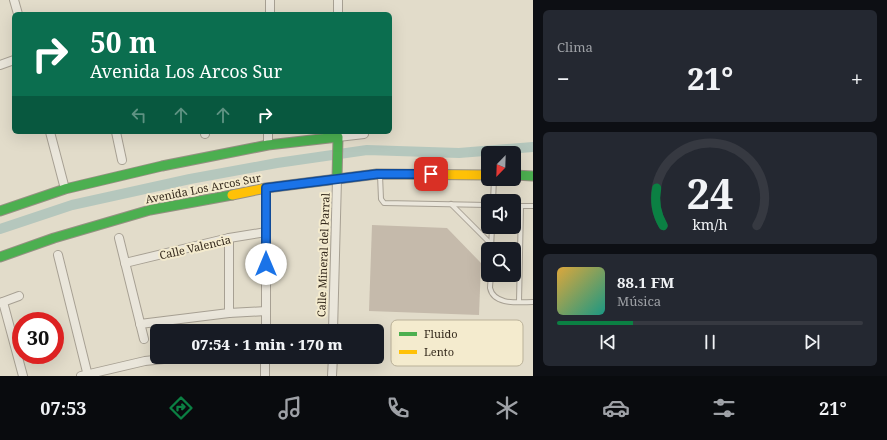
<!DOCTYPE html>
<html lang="es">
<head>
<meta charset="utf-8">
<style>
  body { margin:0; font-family:"Noto Serif",serif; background:#242831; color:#f1f3f6; height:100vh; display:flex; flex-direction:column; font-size:15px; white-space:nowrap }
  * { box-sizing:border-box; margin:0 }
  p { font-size:13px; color:#9ea1a6 }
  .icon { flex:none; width:22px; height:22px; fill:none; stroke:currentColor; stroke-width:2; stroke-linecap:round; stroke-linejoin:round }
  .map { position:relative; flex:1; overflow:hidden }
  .panel { display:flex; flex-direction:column; gap:10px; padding:10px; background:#0d0f14; width:354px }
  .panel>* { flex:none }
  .hud { position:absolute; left:12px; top:12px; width:380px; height:122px; border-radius:6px; box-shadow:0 4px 16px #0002; background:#0b6e4f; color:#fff; overflow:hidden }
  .needle { width:26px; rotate:203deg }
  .fabs { position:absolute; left:481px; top:146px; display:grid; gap:8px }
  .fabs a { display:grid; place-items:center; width:40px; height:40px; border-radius:6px; background:#171b24; box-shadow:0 4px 16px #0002; font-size:20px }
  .speed { position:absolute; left:12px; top:312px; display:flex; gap:8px; font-size:20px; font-weight:700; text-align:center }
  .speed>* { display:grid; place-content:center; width:52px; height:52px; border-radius:50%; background:#171b24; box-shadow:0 4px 16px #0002; line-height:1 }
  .speed .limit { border:6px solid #d22; background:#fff; color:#111 }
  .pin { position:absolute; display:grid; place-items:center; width:34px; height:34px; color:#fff; margin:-17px; border-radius:8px; box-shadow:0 2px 6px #0006 }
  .me { position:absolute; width:44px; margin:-22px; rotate:0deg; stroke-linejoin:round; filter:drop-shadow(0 0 3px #0008) }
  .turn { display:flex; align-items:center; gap:14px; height:84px; padding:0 12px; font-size:18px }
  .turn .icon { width:52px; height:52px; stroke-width:2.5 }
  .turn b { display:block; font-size:28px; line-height:34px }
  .lanes { display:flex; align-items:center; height:38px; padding:0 12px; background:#0003; justify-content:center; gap:20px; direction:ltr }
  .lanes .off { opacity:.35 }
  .big { font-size:30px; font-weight:800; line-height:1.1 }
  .panel .card { flex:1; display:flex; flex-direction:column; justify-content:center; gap:6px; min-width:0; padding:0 14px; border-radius:6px; background:#242831 }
  .panel .dial { align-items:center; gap:0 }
  .dial svg { height:104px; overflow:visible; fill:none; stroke:#363941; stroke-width:7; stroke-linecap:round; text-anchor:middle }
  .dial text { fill:#f1f3f6; stroke:none }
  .song { display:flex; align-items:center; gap:12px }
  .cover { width:48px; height:48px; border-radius:6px; background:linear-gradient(135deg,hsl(40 70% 55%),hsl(170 70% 35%)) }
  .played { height:4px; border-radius:2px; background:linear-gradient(90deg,#0b8043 25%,#363941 25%) }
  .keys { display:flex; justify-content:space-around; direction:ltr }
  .heat { display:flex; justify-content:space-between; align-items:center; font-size:22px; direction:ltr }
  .trip { position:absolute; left:150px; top:324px; width:234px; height:40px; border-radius:6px; background:#171b24; box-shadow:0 4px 16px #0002; font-weight:800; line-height:40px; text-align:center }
  .tabs { display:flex; height:64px; justify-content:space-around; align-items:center; background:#090b0e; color:#9ea1a6 }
  .tabs .icon { width:28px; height:28px }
  .tabs .selected { color:#0b8043 }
  .tabs b { font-size:18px; color:#f1f3f6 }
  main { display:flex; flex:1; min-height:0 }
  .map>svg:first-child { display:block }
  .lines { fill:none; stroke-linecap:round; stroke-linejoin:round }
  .canal { stroke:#b5c7bd; stroke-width:10 }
  .building { fill:#c5baab }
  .lane-casing { stroke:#a7a093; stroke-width:6 }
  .street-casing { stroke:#a7a093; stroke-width:10 }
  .fast-casing { stroke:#969083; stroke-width:11 }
  .slow-casing { stroke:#969083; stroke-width:11 }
  .lane { stroke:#eae6db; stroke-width:4 }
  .street { stroke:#eae6db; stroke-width:8 }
  .fast { stroke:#4caf50; stroke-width:9 }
  .slow { stroke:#ffc107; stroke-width:9 }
  .route-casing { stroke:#114b97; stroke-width:10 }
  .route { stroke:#1a73e8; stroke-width:7 }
  .labels { text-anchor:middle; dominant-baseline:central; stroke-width:4; stroke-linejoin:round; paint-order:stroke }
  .street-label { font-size:11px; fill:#34291c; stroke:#f4ebce }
  .key { fill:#f4ebce; stroke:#bab199; stroke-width:1 }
  .key-label { font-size:11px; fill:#34291c }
</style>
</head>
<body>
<main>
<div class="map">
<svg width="533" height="376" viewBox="0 0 533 376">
  <rect width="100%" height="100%" fill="#e2dcca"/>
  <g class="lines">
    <polyline class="canal" points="0,229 72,205 190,179 277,163 367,150 459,153 533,147"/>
  </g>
  <polygon class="building" points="372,225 447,228 481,263 479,315 369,311"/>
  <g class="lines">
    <g class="lane-casing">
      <g id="lane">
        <polyline points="380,175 381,199 384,203 488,205"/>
        <polyline points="493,201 494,179"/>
        <polyline points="451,204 491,244"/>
        <polyline points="514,206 533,206"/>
        <polyline points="491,249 492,227"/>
        <path d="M491 275C491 279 490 284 490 288 494 306 520 302 533 302"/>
        <polyline points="519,302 521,206"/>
      </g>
    </g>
    <g class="street-casing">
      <g id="street">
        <polyline points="14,0 18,14"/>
        <polyline points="270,14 270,0"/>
        <polyline points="338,14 338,0"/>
        <polyline points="0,65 14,60"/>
        <polyline points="50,132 65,189"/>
        <polyline points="116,132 122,160"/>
        <polyline points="338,133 338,137 364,134"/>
        <polyline points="205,134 205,132"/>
        <polyline points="268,145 268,132"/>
        <polyline points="266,188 266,331"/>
        <polyline points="119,238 144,339"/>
        <polyline points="229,238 229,313"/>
        <polyline points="58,255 88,376"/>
        <polyline points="125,263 229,238 266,232"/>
        <polyline points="3,302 23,376"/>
        <polyline points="0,303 19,296"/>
        <polyline points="140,324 229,313 266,311"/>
        <polyline points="333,331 337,179"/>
        <polyline points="81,376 145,361 182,357"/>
        <polyline points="265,376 265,357"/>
        <polyline points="332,376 333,357"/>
      </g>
    </g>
    <g class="fast-casing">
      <g id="fast">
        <polyline points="514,175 533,176"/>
        <polyline points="0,211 65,189 162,166 268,145 338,137 337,179"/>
        <polyline points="0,257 54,238 150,210 232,195"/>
      </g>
    </g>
    <g class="slow-casing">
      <polyline id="slow" points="232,195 266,188 377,174 488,175"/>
    </g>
    <use href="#lane" class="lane"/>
    <use href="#street" class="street"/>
    <use href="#fast" class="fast"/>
    <use href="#slow" class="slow"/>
  </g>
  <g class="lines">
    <g class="route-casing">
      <polyline id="route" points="266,264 266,188 377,174 431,174"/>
    </g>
    <use href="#route" class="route"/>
  </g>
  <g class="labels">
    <g class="street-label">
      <text transform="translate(203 188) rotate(-11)">Avenida Los Arcos Sur</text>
      <text transform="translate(195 247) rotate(-13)">Calle Valencia</text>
      <text transform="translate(323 255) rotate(-88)">Calle Mineral del Parral</text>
    </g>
  </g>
  <rect x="391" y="320" width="132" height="46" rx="6" class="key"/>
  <rect x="399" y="332" width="18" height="4" fill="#4caf50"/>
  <rect x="399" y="350" width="18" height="4" fill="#ffc107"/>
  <g class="key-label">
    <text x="424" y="338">Fluido</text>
    <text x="424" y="356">Lento</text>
  </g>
</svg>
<div class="fabs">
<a><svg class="needle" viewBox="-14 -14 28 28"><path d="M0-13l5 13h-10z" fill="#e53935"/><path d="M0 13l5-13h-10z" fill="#9ea1a6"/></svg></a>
<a><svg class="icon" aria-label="sound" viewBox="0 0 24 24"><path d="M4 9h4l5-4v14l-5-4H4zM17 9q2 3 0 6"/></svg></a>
<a><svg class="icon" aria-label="search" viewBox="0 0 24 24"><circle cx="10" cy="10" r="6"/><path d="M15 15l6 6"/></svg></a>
</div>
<div class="speed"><div class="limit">30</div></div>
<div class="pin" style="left:431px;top:174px;background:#d93025"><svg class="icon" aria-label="arrive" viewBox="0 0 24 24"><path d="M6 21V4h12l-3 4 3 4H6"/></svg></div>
<svg class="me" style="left:266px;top:264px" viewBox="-20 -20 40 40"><circle r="19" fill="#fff"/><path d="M0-13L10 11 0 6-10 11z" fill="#1a73e8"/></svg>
<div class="trip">07:54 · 1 min · 170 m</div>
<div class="hud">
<div class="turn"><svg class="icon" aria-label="right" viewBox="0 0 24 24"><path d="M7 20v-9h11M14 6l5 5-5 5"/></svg><div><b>50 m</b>Avenida Los Arcos Sur</div></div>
<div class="lanes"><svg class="icon off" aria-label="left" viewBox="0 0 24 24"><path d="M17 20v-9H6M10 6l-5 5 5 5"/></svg><svg class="icon off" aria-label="ahead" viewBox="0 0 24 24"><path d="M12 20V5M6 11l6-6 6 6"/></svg><svg class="icon off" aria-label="ahead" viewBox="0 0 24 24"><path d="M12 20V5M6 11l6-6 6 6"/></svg><svg class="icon" aria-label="right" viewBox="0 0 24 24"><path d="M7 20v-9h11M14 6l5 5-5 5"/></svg></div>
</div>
</div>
<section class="panel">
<div class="card"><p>Clima</p>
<div class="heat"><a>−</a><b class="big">21°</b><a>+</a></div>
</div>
<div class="card dial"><svg viewBox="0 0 100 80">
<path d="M14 69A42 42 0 1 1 86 69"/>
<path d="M14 69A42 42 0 0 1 9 40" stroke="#0b8043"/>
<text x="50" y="56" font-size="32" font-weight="700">24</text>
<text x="50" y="72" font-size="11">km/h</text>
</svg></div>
<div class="card">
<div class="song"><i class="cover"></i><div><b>88.1 FM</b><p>Música</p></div></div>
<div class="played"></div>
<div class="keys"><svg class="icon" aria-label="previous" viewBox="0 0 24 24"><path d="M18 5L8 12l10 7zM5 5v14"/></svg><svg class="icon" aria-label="pause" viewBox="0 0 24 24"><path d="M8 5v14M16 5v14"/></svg><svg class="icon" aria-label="next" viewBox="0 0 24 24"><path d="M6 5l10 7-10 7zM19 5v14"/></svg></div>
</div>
</section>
</main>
<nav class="tabs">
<b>07:53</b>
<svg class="icon selected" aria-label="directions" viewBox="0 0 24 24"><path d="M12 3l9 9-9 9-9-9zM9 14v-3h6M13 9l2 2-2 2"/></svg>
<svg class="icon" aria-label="music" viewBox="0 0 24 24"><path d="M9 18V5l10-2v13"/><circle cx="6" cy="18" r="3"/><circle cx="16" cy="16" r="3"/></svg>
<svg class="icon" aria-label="phone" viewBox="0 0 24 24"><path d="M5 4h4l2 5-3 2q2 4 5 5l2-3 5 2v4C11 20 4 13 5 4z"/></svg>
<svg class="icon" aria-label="climate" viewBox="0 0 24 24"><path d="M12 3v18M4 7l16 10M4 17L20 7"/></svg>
<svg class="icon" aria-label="car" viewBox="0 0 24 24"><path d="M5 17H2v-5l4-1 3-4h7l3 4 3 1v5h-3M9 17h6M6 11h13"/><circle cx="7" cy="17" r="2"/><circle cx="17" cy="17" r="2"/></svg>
<svg class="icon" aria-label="filters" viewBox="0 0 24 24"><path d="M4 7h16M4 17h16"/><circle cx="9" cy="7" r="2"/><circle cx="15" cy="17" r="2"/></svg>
<b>21°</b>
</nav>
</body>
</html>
